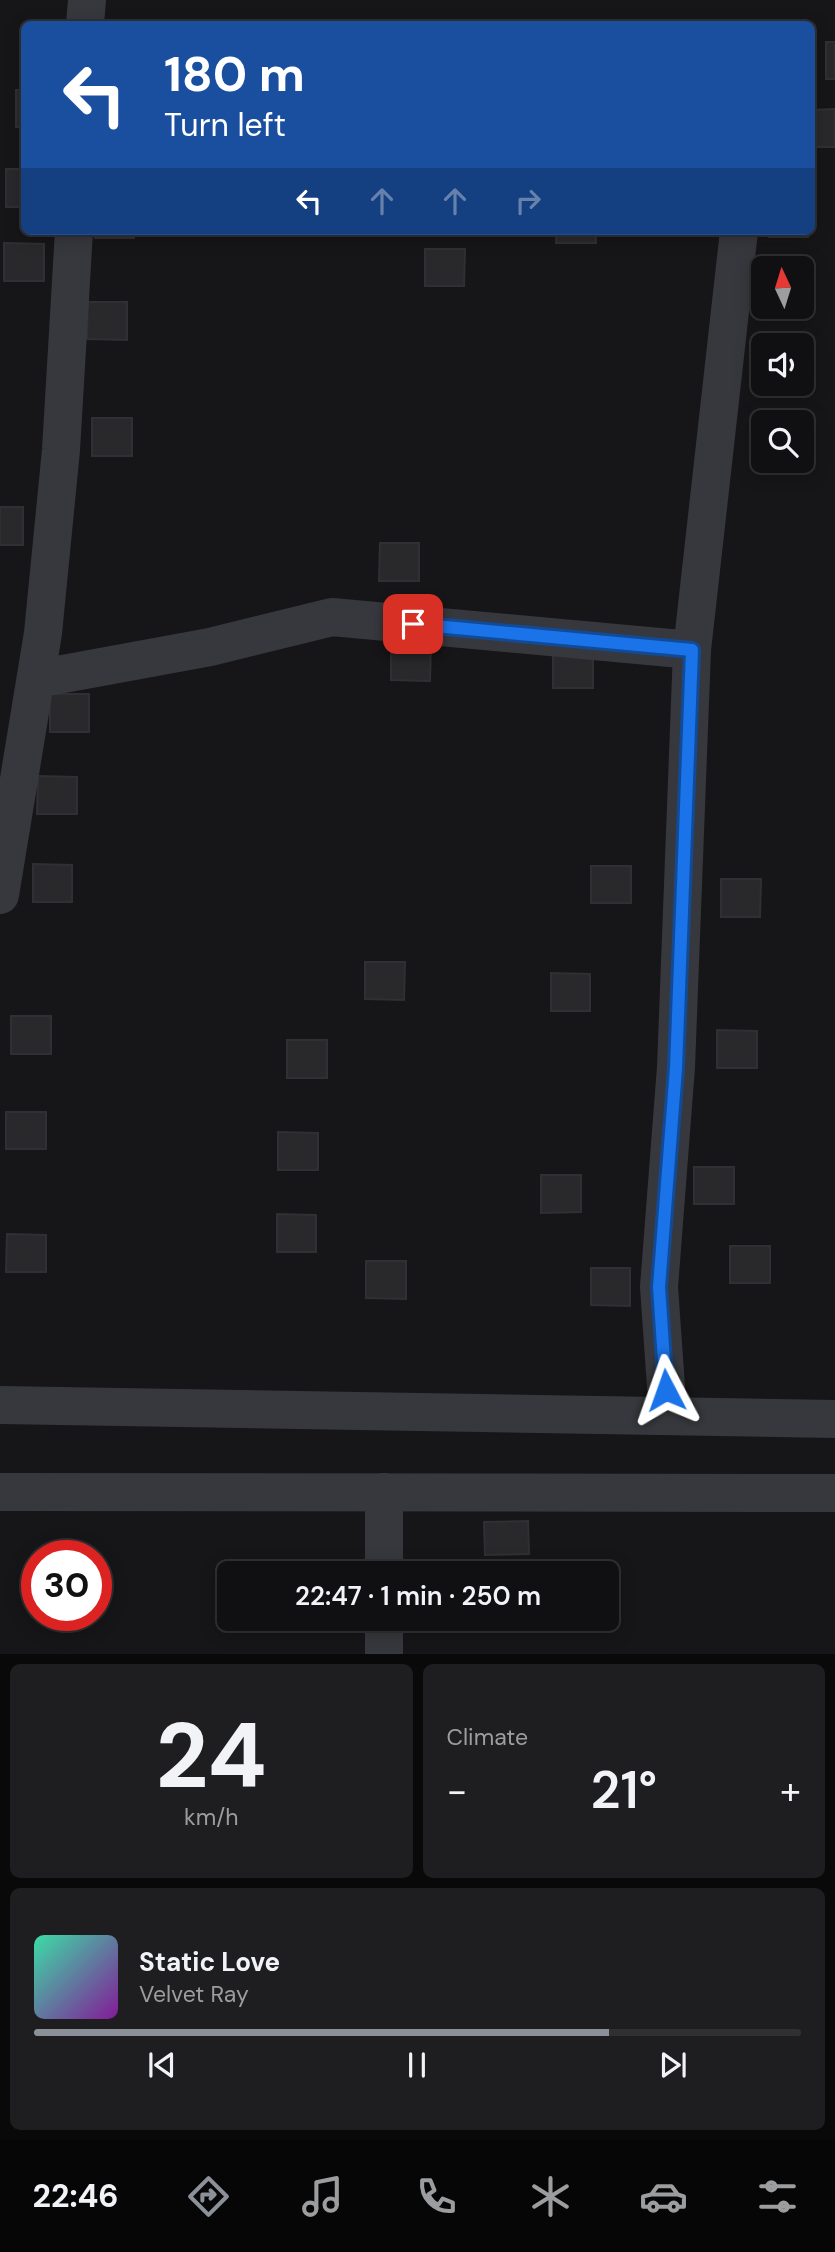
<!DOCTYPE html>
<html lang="en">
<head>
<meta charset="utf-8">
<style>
  body { margin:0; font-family:"DM Sans",sans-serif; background:#1e1e20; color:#f1f3f6; height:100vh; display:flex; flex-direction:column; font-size:26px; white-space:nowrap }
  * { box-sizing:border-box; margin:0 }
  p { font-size:23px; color:#9c9d9f }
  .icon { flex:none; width:38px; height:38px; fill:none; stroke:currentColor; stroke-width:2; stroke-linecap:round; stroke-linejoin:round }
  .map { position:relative; height:1654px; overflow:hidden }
  .details { display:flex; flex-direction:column; gap:10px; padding:10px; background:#09090a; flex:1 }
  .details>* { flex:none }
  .banner { position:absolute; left:21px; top:21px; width:794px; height:214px; border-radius:10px; box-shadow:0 4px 18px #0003,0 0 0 2px #303032; background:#1a4fa0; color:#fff; overflow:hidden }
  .needle { width:46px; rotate:356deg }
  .tools { position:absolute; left:751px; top:256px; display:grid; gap:14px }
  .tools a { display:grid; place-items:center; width:63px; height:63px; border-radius:10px; background:#101012; box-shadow:0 4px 18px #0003,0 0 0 2px #303032; font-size:35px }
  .speed { position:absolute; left:21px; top:1540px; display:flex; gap:14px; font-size:35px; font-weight:700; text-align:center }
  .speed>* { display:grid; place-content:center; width:91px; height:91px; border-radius:50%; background:#101012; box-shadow:0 4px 18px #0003,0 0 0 2px #303032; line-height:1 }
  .speed .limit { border:10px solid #d22; background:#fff; color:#111 }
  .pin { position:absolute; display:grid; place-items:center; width:60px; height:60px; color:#fff; margin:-30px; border-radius:14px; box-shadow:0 4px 10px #0006 }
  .me { position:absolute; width:77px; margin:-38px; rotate:356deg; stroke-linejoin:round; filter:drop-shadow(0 0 5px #0008) }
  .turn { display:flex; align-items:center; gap:24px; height:147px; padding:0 28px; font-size:32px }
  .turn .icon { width:91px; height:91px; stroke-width:2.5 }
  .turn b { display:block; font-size:49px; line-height:60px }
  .lanes { display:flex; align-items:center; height:66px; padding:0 28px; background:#0003; justify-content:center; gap:35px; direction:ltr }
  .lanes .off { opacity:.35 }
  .big { font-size:52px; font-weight:600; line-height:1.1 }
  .details .tile { flex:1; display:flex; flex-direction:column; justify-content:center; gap:10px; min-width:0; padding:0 24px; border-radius:10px; background:#1e1e20 }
  .details .dial { align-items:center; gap:0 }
  .dial b { font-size:91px; line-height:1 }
  .song { display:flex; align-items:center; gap:21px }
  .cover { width:84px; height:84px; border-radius:10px; background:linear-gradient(135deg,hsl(160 70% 55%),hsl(290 70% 35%)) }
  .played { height:7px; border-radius:4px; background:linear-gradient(90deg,#8c9099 75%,#303032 75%) }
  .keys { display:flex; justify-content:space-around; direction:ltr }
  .heat { display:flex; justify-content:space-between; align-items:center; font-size:38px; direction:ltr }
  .details .tiles { flex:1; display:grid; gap:10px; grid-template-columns:1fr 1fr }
  .tile:last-child { grid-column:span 2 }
  .trip { position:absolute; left:217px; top:1561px; width:402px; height:70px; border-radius:10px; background:#101012; box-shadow:0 4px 18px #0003,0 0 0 2px #303032; font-weight:600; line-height:70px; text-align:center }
  .menu { display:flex; height:112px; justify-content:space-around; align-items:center; background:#060607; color:#9c9d9f }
  .menu .icon { width:49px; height:49px }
  .menu .on { color:#8c9099 }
  .menu b { font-size:32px; color:#f1f3f6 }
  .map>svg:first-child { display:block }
  .building { fill:#29292c; stroke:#303034; stroke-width:2 }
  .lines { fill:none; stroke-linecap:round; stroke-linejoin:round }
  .minor { stroke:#37383d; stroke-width:38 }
  .route-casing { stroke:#114b97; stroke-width:18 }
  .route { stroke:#1a73e8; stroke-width:12 }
</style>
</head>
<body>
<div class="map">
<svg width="835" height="1654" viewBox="0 0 835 1654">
  <rect width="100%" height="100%" fill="#161618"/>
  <g class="building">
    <rect x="826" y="42" width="9" height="37"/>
    <rect x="16" y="90" width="8" height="37"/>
    <polygon points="835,109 835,147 812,147 812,110"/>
    <rect x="6" y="169" width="18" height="38"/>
    <polygon points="95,231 135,231 134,238 95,238"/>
    <rect x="556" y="231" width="40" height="12"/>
    <rect x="769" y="231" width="39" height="6"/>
    <polygon points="4,243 44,244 44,281 4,281"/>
    <polygon points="425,249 465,249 464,286 425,286"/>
    <polygon points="88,302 127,302 127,340 87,339"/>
    <rect x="92" y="418" width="40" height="38"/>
    <rect x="0" y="507" width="23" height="38"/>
    <polygon points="380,543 419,543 419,581 379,581"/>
    <polygon points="391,643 431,643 430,681 391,680"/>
    <rect x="553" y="651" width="40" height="37"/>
    <rect x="50" y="694" width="39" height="38"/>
    <polygon points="38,776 77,777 77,814 37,814"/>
    <polygon points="33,864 72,865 72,902 33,902"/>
    <rect x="591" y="866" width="40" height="37"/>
    <polygon points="721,879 761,879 760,917 721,917"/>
    <polygon points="365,962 405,962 404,1000 365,999"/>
    <polygon points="551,973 590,974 590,1011 551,1011"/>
    <rect x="11" y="1016" width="40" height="38"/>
    <polygon points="717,1030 757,1031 757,1068 717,1068"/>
    <rect x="287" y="1040" width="40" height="38"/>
    <rect x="6" y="1112" width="40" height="37"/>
    <polygon points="278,1132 318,1133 318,1170 278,1170"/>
    <rect x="694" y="1167" width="40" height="37"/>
    <polygon points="541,1175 581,1175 581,1212 541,1213"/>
    <polygon points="277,1214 316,1215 316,1252 277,1252"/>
    <polygon points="7,1234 46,1235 46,1272 6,1272"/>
    <rect x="730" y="1246" width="40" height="37"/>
    <polygon points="366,1261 406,1261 406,1299 366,1298"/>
    <polygon points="591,1268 630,1268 630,1306 591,1305"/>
    <polygon points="528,1521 529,1554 485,1555 484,1522"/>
  </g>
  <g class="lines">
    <g class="minor">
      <polyline points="85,24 87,0"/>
      <polyline points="36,679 210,647 332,617 692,650"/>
      <polyline points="0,895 43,633 61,450 74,231"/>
      <polyline points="0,1405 835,1419"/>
      <polyline points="668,1415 659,1287 676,1067 692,650 739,231"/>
      <polyline points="0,1492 835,1493"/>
      <polyline points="384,1573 384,1492"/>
      <polyline points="384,1654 384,1619"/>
    </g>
  </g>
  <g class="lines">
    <g class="route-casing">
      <polyline id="route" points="413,624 692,650 676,1068 659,1287 666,1390"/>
    </g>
    <use href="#route" class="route"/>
  </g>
</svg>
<div class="tools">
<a><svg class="needle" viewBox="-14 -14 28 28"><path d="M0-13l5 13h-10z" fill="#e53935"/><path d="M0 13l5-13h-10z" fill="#9c9d9f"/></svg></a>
<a><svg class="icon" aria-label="sound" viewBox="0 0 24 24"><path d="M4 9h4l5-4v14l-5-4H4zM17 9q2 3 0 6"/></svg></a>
<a><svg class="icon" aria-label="search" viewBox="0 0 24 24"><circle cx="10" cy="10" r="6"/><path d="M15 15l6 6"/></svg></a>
</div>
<div class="speed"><div class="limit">30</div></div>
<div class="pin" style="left:413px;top:624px;background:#d93025"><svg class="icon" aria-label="arrive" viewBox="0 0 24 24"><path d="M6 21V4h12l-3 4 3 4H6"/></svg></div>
<svg class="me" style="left:666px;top:1390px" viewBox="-20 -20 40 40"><path d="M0-17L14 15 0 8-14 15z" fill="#1a73e8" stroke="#fff" stroke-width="4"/></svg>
<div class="trip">22:47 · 1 min · 250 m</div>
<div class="banner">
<div class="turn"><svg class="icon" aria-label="left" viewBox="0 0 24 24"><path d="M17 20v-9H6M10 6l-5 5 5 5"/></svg><div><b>180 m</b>Turn left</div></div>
<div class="lanes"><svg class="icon" aria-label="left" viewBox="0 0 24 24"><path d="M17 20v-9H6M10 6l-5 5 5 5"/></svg><svg class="icon off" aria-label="ahead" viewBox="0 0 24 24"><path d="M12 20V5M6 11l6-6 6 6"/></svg><svg class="icon off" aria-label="ahead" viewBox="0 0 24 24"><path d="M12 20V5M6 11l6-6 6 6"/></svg><svg class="icon off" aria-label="right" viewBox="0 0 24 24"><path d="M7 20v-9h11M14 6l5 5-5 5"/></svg></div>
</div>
</div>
<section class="details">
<div class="tiles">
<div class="tile dial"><b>24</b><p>km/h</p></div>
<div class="tile"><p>Climate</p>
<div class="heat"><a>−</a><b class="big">21°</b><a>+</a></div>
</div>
<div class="tile">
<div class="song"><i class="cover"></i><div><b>Static Love</b><p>Velvet Ray</p></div></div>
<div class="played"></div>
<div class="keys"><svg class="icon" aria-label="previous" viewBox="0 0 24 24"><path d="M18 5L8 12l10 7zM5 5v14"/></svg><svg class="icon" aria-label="pause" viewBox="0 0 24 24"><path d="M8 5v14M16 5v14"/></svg><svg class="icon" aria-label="next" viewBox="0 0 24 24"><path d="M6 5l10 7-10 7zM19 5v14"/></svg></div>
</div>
</div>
</section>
<nav class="menu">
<b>22:46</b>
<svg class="icon on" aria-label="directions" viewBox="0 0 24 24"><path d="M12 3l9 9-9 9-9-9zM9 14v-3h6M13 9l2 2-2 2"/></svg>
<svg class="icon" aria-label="music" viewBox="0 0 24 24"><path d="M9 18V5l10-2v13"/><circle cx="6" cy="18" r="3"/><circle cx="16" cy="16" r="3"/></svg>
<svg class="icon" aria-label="phone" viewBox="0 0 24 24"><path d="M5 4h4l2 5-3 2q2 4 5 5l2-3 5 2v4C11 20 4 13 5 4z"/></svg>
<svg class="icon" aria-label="climate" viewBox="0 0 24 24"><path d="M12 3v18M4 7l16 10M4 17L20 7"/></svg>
<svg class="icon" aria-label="car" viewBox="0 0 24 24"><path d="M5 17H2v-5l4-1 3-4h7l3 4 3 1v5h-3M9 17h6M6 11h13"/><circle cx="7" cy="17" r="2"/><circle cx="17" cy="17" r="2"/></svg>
<svg class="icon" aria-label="filters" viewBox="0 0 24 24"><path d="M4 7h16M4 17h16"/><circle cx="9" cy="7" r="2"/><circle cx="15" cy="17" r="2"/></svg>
</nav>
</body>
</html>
